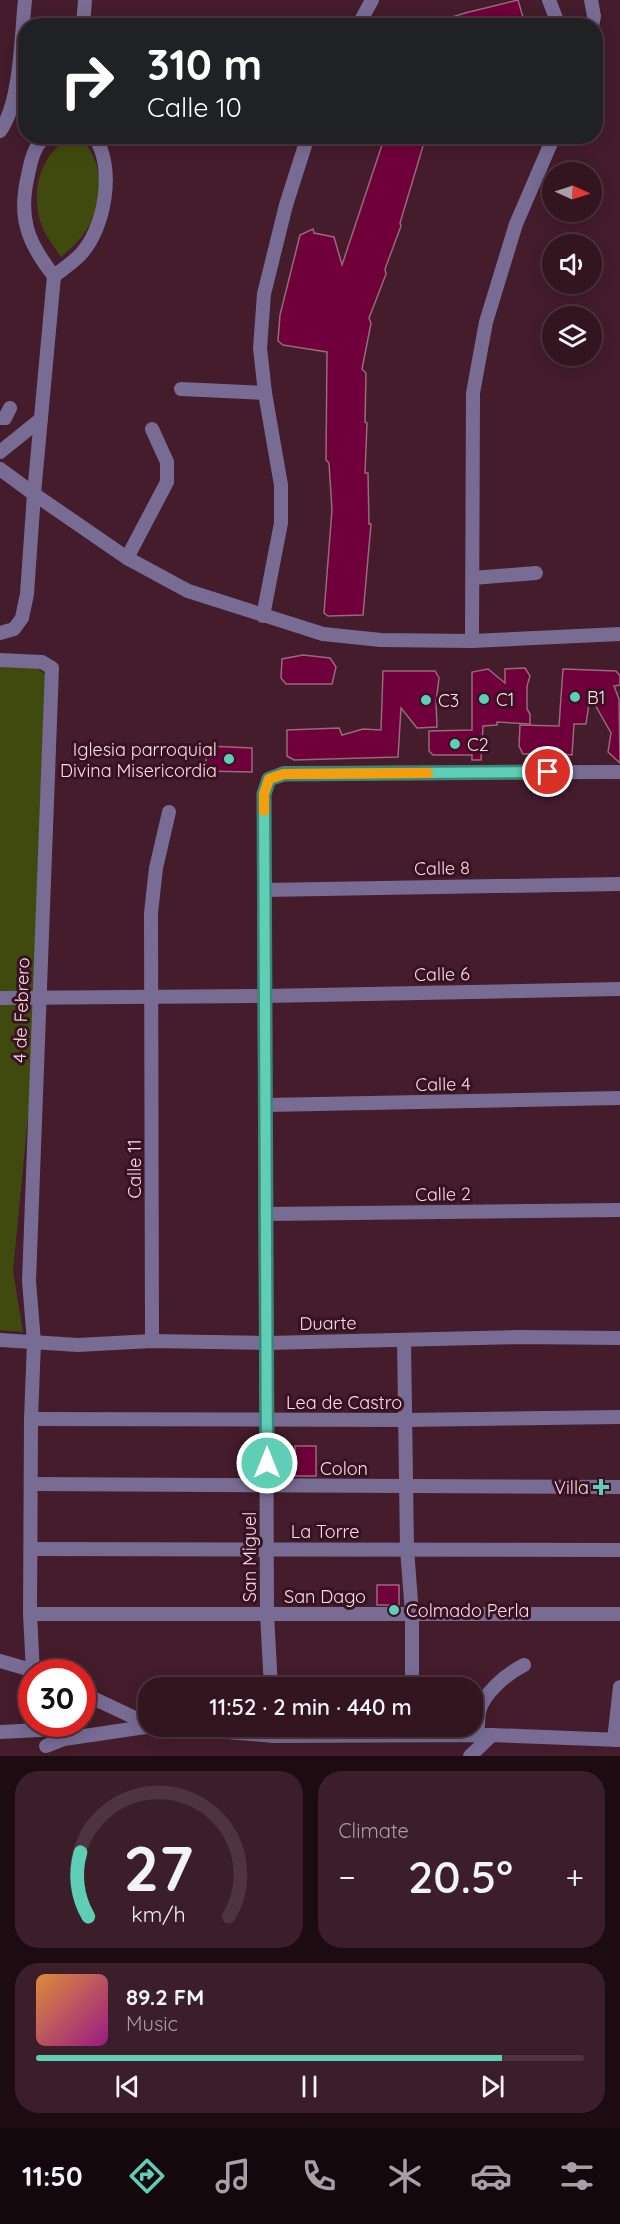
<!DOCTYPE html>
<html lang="en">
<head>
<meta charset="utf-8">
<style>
  body { margin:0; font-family:Quicksand,sans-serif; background:#3b1e29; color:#f1f3f6; height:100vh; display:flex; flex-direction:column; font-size:22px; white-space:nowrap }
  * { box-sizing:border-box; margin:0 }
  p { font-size:20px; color:#a99fa5 }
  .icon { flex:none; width:33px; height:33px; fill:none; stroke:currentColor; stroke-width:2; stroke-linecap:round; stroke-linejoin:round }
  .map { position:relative; height:1756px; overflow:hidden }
  .panel { display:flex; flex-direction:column; gap:15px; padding:15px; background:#1c0c12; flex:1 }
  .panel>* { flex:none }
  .banner { position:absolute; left:18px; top:18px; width:585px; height:126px; border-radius:24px; box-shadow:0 3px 15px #0003,0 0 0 2px #4e343e; background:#202124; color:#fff; overflow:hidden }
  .needle { width:39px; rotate:93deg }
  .buttons { position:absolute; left:542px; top:162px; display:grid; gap:12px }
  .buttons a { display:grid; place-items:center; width:60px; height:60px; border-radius:50%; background:#331520; box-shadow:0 3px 15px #0003,0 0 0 2px #4e343e; font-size:30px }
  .speed { position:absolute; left:18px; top:1659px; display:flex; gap:12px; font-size:30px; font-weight:700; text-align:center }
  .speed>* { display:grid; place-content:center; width:78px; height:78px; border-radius:50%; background:#331520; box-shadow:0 3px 15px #0003,0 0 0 2px #4e343e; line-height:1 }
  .speed .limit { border:9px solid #d22; background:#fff; color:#111 }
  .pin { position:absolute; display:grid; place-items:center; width:51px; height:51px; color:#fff; margin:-26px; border:3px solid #fff; border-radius:50%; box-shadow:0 2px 6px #0007 }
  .me { position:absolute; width:66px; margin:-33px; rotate:0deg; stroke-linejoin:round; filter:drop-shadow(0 0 4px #0008) }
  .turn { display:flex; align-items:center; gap:21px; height:126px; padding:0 30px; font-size:27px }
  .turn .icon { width:78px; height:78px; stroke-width:2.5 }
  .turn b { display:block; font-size:42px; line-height:51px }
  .big { font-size:45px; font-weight:600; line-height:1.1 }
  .panel .widget { flex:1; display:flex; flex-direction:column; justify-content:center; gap:9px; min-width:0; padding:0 21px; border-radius:24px; background:#3b1e29 }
  .panel .dial { align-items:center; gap:0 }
  .dial svg { height:156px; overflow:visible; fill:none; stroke:#4e343e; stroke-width:7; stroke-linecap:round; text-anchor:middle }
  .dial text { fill:#f1f3f6; stroke:none }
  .song { display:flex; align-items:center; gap:18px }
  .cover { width:72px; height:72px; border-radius:9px; background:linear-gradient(135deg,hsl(30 70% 55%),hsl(310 70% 35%)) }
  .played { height:6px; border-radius:3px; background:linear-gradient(90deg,#5eceb7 85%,#4e343e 85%) }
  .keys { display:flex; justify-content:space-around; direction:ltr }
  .heat { display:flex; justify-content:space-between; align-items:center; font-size:33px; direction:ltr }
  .panel .tiles { flex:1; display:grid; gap:15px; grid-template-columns:1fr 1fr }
  .widget:last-child { grid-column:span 2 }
  .trip { position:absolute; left:138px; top:1677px; width:345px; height:60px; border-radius:24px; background:#331520; box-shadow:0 3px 15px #0003,0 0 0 2px #4e343e; font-weight:600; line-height:60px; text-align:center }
  .menu { display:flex; height:96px; justify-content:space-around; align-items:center; background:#14080d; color:#a99fa5 }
  .menu .icon { width:42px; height:42px }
  .menu .active { color:#5eceb7 }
  .menu b { font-size:27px; color:#f1f3f6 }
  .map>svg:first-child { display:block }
  .green { fill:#414a0e }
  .building { fill:#6f003b; stroke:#986979; stroke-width:1.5 }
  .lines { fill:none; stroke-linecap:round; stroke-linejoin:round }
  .minor { stroke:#786c95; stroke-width:14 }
  .route-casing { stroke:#3d8677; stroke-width:15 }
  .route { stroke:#5eceb7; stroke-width:10 }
  .slow { stroke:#f59e0b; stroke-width:10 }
  .poi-dot { fill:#5eceb7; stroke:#381221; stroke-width:2 }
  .labels { text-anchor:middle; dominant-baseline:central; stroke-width:6; stroke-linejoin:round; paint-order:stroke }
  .poi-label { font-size:18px; fill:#f9dee6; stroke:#381221; text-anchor:start }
  .street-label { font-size:18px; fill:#f9dee6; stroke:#381221 }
</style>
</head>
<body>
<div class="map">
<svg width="620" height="1756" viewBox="0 0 620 1756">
  <rect width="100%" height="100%" fill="#441c2b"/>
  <g class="green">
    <path d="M70 137H81C114 177 101 227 61 257 55 248 48 239 43 229 29 196 39 155 70 137Z"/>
    <polygon points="26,661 51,678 35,998 0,998 0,662"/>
    <polygon points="39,1004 13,1271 23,1332 0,1330 0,1005"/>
  </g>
  <g class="building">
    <polygon points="518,0 524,21 521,22 522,26 433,26 433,23 465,13"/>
    <polygon points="385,136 426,136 400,223 401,226 385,269 386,274 369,318 371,323 362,369 366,373 365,422 367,423 365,473 368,473 369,524 371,524 363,615 328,616 324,613 332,510 329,463 326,460 327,352 283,345 278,341 280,315 300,235 313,229 314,233 334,237 342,265"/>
    <polygon points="303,655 330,658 336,667 332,684 286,684 281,678 282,659"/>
    <polygon points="525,668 530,676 527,686 527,709 530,714 530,724 497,722 497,725 483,726 481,760 472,760 472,755 433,755 429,751 429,731 472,730 472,672 488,669 505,683 505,669"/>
    <polygon points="563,669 616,671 620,676 620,685 614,686 619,699 620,763 608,752 611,733 590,696 586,724 574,724 572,755 559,754 559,750 536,751 536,754 523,754 519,746 520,725 559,726"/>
    <polygon points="383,671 435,671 439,678 436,702 437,727 417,728 401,708 398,757 294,760 287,756 287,730 339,728 342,735 363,729 381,730"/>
    <polygon points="207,746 252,748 252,772 205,771"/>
    <rect x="295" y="1446" width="21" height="30"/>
    <rect x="377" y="1585" width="22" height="20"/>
  </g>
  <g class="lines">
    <g class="minor">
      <polyline points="549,0 559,26"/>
      <polyline points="591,0 594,16 592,26"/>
      <polyline points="83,26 85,0"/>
      <polyline points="358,26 372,0"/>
      <path d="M0 131C21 103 21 36 25 0"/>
      <path d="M45 136C34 147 31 160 28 175 18 217 27 242 54 276 63 269 72 263 80 255 105 229 116 167 94 136"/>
      <polyline points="181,389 265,393"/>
      <polyline points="0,418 5,418 10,408"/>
      <polyline points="0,452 41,419"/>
      <polyline points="0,469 34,494 127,558 188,591 323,634 381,640 472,641 620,634"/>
      <polyline points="127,558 167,482 167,462 152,429"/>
      <polyline points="473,578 536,573"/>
      <polyline points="263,616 281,523 281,485 265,393 260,348 264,294 286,205 308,136"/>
      <polyline points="0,633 14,629 22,618 27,594 34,494 54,276"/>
      <polyline points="472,641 473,393 486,322 516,224 554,136"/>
      <polyline points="0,660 42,662 52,668 29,1281 34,1342 31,1419 30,1614 33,1672"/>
      <polyline points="265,890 620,884"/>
      <polyline points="0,998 265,996 620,989"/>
      <polyline points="266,1105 620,1098"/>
      <polyline points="266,1214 620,1210"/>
      <polyline points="0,1340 78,1345 152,1341 267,1343 520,1337 620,1338"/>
      <polyline points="404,1340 407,1549 412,1614 412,1688"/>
      <polyline points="152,1341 151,913 156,868 169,812"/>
      <polyline points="31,1419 405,1420 620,1417"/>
      <polyline points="31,1484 620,1487"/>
      <polyline points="31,1549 620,1550"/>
      <polyline points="30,1614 620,1614"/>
      <polyline points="0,1661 38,1672"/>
      <polyline points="271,1688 267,1614 264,794 269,779 284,773 620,772"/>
      <polyline points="82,1693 148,1724"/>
      <polyline points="156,1726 274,1736 492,1735 620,1740"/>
      <polyline points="0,1732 40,1730"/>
      <path d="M477 1735C478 1728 478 1719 479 1712 483 1693 508 1673 524 1665"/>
      <polyline points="614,1740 620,1687"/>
      <polyline points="46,1746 64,1739 152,1726"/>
      <polyline points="470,1756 492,1735"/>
    </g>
  </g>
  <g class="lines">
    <g class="route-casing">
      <polyline id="route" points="267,1463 264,794 269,779 284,774 548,772"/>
    </g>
    <use href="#route" class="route"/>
    <polyline class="slow" points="264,811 264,794 269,779 284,774 428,773"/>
  </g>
  <g class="poi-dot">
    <circle cx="575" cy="697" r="6"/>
    <circle cx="484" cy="699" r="6"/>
    <circle cx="426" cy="700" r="6"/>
    <circle cx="455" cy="744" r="6"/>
    <circle cx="229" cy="759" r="6"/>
    <path d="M598 1478h6v6h6v6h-6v6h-6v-6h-6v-6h6z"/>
    <circle cx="394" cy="1610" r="6"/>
  </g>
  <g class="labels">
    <g class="poi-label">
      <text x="587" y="697">B1</text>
      <text x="496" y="699">C1</text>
      <text x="438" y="700">C3</text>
      <text x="467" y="744">C2</text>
      <text x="217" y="749" text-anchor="end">Iglesia parroquial<tspan x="217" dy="21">Divina Misericordia</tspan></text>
      <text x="589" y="1487" text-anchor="end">Villa</text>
      <text x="406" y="1610">Colmado Perla</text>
    </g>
    <g class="street-label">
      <text transform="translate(442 868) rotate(-1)">Calle 8</text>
      <text transform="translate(442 974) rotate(-1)">Calle 6</text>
      <text transform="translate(21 1010) rotate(-88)">4 de Febrero</text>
      <text transform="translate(443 1084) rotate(-1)">Calle 4</text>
      <text transform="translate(134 1169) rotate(-90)">Calle 11</text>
      <text transform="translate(443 1194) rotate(-1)">Calle 2</text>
      <text transform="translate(328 1323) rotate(-1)">Duarte</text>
      <text x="344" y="1402">Lea de Castro</text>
      <text x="344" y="1468">Colon</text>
      <text x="325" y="1531">La Torre</text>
      <text transform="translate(249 1557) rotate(-90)">San Miguel</text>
      <text x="325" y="1596">San Dago</text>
    </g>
  </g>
</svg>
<div class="buttons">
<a><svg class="needle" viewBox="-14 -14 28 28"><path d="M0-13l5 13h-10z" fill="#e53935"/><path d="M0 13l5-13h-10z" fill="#a99fa5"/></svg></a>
<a><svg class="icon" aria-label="sound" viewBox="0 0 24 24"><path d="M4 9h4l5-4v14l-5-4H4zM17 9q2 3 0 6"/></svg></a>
<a><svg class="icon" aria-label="layers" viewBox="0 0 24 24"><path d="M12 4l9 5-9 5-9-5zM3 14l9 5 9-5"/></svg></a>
</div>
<div class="speed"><div class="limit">30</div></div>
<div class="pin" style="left:548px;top:772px;background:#d93025"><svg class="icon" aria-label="arrive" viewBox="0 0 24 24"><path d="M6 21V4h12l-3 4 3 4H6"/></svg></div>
<svg class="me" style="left:267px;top:1463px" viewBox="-20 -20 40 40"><circle r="17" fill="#5eceb7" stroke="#fff" stroke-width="3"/><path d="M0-11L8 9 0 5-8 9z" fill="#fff"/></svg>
<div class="trip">11:52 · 2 min · 440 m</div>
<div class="banner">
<div class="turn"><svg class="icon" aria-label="right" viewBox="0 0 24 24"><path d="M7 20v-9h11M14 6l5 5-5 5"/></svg><div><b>310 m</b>Calle 10</div></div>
</div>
</div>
<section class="panel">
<div class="tiles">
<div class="widget dial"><svg viewBox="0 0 100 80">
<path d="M14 69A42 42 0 1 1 86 69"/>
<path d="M14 69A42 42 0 0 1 10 36" stroke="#5eceb7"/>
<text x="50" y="56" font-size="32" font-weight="700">27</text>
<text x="50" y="72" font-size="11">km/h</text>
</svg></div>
<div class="widget"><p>Climate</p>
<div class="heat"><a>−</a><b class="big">20.5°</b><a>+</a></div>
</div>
<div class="widget">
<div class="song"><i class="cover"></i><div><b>89.2 FM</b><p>Music</p></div></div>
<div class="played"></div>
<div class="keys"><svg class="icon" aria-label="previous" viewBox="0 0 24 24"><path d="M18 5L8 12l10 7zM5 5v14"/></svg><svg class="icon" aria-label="pause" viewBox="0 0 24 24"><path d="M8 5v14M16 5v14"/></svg><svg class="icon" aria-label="next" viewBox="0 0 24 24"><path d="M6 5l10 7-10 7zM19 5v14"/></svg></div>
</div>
</div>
</section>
<nav class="menu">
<b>11:50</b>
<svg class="icon active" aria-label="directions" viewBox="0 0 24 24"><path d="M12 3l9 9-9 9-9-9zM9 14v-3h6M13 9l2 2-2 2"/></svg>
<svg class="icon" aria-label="music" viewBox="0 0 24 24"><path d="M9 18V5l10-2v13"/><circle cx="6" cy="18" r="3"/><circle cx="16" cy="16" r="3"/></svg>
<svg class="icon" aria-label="phone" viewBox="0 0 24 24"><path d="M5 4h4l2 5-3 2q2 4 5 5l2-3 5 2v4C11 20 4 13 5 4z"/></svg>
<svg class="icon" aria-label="climate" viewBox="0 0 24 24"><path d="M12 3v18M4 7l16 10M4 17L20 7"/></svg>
<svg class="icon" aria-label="car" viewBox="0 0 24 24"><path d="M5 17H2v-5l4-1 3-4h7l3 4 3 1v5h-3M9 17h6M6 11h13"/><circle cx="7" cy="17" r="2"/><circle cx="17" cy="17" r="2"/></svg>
<svg class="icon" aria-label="filters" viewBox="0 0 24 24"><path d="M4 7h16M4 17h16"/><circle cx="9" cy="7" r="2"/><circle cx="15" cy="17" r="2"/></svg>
</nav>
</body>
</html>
